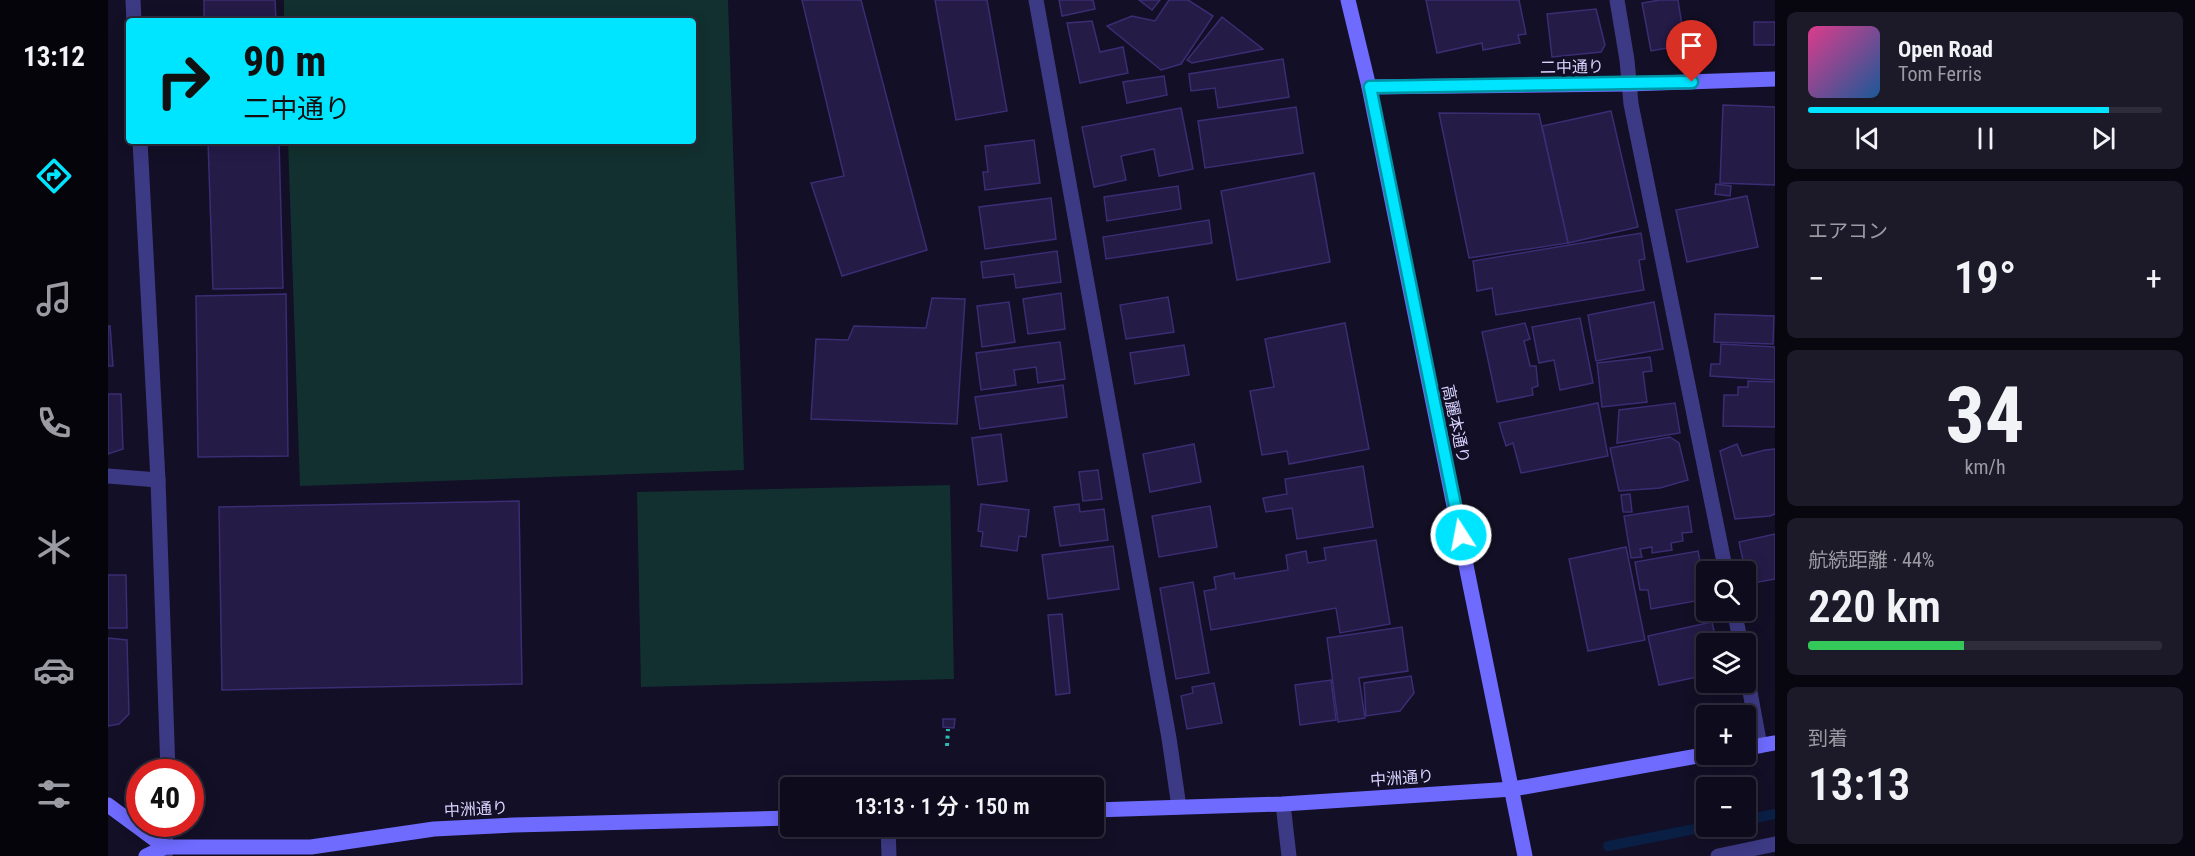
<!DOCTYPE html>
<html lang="ja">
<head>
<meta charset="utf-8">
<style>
  body { margin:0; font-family:"Roboto Condensed","Noto Sans JP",sans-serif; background:#1c1929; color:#f1f3f6; height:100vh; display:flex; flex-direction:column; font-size:22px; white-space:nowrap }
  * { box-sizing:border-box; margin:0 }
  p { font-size:20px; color:#9b9ba3 }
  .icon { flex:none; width:33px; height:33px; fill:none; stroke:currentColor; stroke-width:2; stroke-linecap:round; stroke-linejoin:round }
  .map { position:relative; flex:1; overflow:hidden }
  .panel { display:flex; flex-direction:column; gap:12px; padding:12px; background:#08060f; width:420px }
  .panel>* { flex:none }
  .hud { position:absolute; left:18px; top:18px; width:570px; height:126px; border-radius:6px; box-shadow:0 3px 15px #0003,0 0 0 2px #2e2b3b; background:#00e5ff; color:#111; overflow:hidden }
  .tools { position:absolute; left:1588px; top:561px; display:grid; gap:12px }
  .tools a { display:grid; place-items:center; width:60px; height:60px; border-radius:6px; background:#0e0b1c; box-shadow:0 3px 15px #0003,0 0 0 2px #2e2b3b; font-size:30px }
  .speed { position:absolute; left:18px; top:759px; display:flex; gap:12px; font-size:30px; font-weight:700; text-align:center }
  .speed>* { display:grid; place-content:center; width:78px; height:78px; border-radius:50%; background:#0e0b1c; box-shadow:0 3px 15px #0003,0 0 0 2px #2e2b3b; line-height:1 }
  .speed .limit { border:9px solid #d22; background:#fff; color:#111 }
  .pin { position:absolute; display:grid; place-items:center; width:51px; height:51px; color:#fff; margin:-62px -26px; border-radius:50% 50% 50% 0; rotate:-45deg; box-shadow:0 0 6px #0007 }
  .pin .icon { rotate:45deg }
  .me { position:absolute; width:66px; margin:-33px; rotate:349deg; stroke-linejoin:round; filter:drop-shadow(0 0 4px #0008) }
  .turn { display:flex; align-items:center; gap:21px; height:126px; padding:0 18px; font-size:27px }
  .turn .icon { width:78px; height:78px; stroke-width:2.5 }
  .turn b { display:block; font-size:42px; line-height:51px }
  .big { font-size:45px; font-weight:600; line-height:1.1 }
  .panel .tile { flex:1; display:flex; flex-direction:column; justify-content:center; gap:9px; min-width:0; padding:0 21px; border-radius:9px; background:#1c1929 }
  .panel .dial { align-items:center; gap:0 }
  .dial b { font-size:78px; line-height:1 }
  .song { display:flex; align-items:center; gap:18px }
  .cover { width:72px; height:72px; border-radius:9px; background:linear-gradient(135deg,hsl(330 70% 55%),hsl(210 70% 35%)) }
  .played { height:6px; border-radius:3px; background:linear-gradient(90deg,#00e5ff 85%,#2e2b3b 85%) }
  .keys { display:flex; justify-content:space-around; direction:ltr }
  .heat { display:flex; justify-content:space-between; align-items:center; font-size:33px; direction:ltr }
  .charge { height:9px; border-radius:4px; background:linear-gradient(90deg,#34c759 44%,#2e2b3b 0) }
  .trip { position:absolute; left:672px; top:777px; width:324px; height:60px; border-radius:6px; background:#0e0b1c; box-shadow:0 3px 15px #0003,0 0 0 2px #2e2b3b; font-weight:600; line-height:60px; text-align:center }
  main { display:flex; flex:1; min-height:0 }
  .tab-bar { display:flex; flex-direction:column; width:108px; justify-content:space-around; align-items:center; background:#06040b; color:#9b9ba3 }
  .tab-bar .icon { width:42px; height:42px }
  .tab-bar .active { color:#00e5ff }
  .tab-bar b { font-size:27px; color:#f1f3f6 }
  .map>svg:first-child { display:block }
  .green { fill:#12302f }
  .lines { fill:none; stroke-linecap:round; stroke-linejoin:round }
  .stream { stroke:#0a1f44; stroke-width:10 }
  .building { fill:#241b47; stroke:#3b2d73; stroke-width:1.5 }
  .path { stroke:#2fb8b0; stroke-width:4; stroke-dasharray:3 4.5; stroke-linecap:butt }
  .street { stroke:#3d3a85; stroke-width:15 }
  .secondary { stroke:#6f6bff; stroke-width:15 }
  .route-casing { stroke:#0095a6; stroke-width:15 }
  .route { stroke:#00e5ff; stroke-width:10 }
  .labels { text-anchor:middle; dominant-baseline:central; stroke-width:6; stroke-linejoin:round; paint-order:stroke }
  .street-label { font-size:16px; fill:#d9d4ff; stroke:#130f26 }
</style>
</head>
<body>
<main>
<nav class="tab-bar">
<b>13:12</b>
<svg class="icon active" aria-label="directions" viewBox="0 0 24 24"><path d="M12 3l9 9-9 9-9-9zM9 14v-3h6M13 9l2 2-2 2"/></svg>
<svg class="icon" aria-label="music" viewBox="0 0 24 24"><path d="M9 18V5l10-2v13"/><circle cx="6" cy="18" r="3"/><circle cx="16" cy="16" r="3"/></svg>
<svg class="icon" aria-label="phone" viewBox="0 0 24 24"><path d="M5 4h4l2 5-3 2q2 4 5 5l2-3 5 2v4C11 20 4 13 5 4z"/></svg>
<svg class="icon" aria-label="climate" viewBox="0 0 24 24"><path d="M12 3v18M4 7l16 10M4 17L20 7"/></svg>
<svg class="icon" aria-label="car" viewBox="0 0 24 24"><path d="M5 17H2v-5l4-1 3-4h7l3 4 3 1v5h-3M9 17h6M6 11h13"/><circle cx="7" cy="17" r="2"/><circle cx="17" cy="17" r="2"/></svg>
<svg class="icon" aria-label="filters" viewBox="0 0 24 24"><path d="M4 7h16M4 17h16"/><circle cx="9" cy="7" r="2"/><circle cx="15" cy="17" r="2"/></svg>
</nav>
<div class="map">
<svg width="1667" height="856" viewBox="0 0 1667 856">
  <rect width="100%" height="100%" fill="#130f26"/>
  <g class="green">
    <polygon points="176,0 620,0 636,470 192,486 180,141 585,141 585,21 176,21"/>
    <polygon points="842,485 846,679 533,687 529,492"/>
  </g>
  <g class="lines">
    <g class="stream">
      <polyline points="1638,820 1667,814"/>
      <polyline points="1500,846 1602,826"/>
    </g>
  </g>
  <g class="building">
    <polygon points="96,0 167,0 168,21 96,21"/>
    <polygon points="694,0 753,0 819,250 734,276 703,183 736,176"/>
    <polygon points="827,0 879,0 899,111 848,120"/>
    <polygon points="951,0 985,0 987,9 954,16"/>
    <polygon points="1031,0 1052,0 1044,10"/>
    <polygon points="1061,0 1080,0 1105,16 1073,64 1053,70 999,26 1024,16 1047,21"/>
    <polygon points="1318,0 1411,0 1418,34 1410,35 1412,43 1375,50 1374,43 1329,53"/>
    <polygon points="1552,0 1570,0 1577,45 1543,51 1534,3"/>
    <polygon points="1488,9 1497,45 1493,52 1444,57 1439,14"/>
    <polygon points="1114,17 1155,49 1084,63 1079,60"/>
    <polygon points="984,21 992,52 1015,47 1020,73 972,83 959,23"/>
    <rect x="1646" y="22" width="21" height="23"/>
    <polygon points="1175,59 1181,97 1110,108 1107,88 1083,91 1081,74"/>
    <polygon points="1056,76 1059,95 1019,103 1015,82"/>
    <polygon points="1615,105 1667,107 1667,185 1612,183"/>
    <polygon points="1188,107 1195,153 1097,168 1090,121"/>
    <polygon points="1073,108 1085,169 1051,176 1046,149 1013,156 1018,180 986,187 974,127"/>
    <polygon points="1503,111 1530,227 1460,243 1434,126"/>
    <polygon points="1331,113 1431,114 1460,243 1361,258"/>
    <polygon points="926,140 932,183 877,190 875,172 880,172 877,146"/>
    <polygon points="100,141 171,141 175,288 105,289"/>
    <polygon points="1206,173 1222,262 1129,280 1113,191"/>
    <polygon points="1608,184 1623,186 1622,196 1607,194"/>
    <polygon points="1070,186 1073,209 999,221 996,197"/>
    <polygon points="1639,196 1650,247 1579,262 1568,210"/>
    <polygon points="943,198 948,239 877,249 871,207"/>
    <polygon points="1101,220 1104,243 998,259 995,237"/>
    <polygon points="1533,233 1537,259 1531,260 1536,290 1388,315 1384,288 1369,291 1365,261"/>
    <polygon points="949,251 953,282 908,288 906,274 875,278 873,262"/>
    <polygon points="953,293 957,329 920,334 915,299"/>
    <polygon points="178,294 180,456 90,457 88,296"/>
    <polygon points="1060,297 1066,332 1018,339 1012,305"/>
    <polygon points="824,298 857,299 849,424 703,419 708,339 740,340 746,326 818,328"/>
    <polygon points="901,302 907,342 874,347 869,306"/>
    <polygon points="1546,302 1555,349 1488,361 1480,315"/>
    <polygon points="1607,314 1666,316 1665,344 1606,342"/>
    <polygon points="1472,318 1485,383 1452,390 1446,360 1431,363 1424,327"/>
    <polygon points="1237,323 1261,449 1181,464 1179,451 1154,455 1142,391 1166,387 1157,339"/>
    <polygon points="1417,323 1422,339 1416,341 1422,366 1428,366 1430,386 1424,388 1425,395 1389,402 1374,332"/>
    <polygon points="0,326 2,326 5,366 0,366"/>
    <polygon points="952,342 957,379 930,383 928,367 906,370 908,385 873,390 868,353"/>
    <polygon points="1613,344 1667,347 1667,380 1602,376 1603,364 1612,364"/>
    <polygon points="1076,345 1081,375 1027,384 1022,353"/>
    <polygon points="1542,357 1544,371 1535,372 1539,402 1494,407 1489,363"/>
    <polygon points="1640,381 1667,382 1667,427 1615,426 1616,395 1630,395 1630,387 1640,387"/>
    <polygon points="955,385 959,417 872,429 867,397"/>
    <polygon points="0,394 13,394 15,449 0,454"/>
    <polygon points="1490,403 1500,456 1413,473 1405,443 1398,446 1391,423"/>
    <polygon points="1567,403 1572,433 1509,443 1511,410"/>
    <polygon points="893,434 899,481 870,485 864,438"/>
    <polygon points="1562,437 1571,443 1580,480 1552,488 1511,491 1502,448"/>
    <polygon points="1086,444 1093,482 1042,492 1035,454"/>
    <polygon points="1629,444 1634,456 1657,450 1667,449 1667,514 1662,516 1627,519 1612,451"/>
    <polygon points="1255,466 1265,527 1189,539 1184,508 1158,512 1155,498 1179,494 1177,479"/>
    <polygon points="990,470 994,499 975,501 971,472"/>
    <polygon points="1522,494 1524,512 1515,512 1513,495"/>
    <polygon points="411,501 414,684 114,690 111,507"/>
    <polygon points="873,504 921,510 918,537 911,536 909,551 873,546 875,532 870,531"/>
    <polygon points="971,504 972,512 996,509 1000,540 952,546 946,507"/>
    <polygon points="1102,506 1109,547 1051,557 1044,516"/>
    <polygon points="1580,506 1584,532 1574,533 1575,541 1563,543 1564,550 1544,553 1544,547 1532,549 1534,557 1523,558 1516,516"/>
    <polygon points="1667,534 1667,579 1640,584 1631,542"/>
    <polygon points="1268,540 1282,624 1232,633 1228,608 1103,630 1096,591 1108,589 1106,577 1126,573 1127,579 1180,570 1178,555 1198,551 1200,563 1218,560 1216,548"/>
    <polygon points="1005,546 1011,589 940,599 934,555"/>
    <polygon points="1518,547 1537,640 1480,651 1461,559"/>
    <polygon points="1590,551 1599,599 1543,609 1540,590 1532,590 1527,562"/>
    <polygon points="0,575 18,575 19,628 0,628"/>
    <polygon points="1085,582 1101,673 1068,679 1052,588"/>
    <polygon points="954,614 962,693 948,695 940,615"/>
    <polygon points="1604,622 1609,644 1599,644 1599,675 1551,685 1540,636"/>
    <polygon points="1294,627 1300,671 1251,678 1257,718 1230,722 1219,638"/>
    <polygon points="0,638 19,640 21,714 11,724 0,726"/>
    <polygon points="1303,676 1306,693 1292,711 1258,716 1256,683"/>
    <polygon points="1223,680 1228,720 1192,725 1187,685"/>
    <polygon points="1106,683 1114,723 1079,729 1073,696 1085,693 1084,687"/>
    <polygon points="835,719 847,719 846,728 835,727"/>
  </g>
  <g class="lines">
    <polyline class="path" points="839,746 840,729"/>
    <g class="street">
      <polyline points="25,0 26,21"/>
      <polyline points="928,0 1061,738 1071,807"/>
      <polyline points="1509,0 1519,60 1523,104 1618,572"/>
      <polyline points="32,141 50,480 60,772"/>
      <polyline points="0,476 50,480"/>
      <polyline points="1626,610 1633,644"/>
      <polyline points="1638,670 1652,746"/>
      <polyline points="1175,804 1181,856"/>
      <polyline points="780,826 781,856"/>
      <polyline points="57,856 58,824"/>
      <polyline points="1610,856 1667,844"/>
    </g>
    <g class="secondary">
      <polyline points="1240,0 1261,87 1417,856"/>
      <polyline points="1261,87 1521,84 1667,79"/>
      <polyline points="1638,748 1667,743"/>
      <polyline points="0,805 57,847"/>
      <polyline points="986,810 1175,804 1405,789 1601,754"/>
      <polyline points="38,856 57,847 203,847 326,829 406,825 682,818"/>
    </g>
  </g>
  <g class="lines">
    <g class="route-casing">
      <polyline id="route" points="1353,535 1262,87 1584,82"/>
    </g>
    <use href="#route" class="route"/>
  </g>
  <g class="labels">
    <g class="street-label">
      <text transform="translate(1464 67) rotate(-1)">二中通り</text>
      <text transform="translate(1348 424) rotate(78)">高麗本通り</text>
      <text transform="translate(1294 778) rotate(-4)">中洲通り</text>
      <text transform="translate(368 809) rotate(-3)">中洲通り</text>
    </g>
  </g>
</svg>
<div class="tools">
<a><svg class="icon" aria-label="search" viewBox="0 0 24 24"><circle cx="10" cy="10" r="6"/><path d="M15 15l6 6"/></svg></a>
<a><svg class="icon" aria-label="layers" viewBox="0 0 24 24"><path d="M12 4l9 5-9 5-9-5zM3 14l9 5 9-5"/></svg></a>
<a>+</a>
<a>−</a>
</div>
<div class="speed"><div class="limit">40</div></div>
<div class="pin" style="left:1584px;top:82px;background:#d93025"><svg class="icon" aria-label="arrive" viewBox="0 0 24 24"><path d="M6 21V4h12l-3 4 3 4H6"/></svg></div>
<svg class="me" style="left:1353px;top:535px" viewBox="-20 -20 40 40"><circle r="17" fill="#00e5ff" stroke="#fff" stroke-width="3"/><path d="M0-11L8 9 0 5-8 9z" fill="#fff"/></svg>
<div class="trip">13:13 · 1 分 · 150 m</div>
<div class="hud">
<div class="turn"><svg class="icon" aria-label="right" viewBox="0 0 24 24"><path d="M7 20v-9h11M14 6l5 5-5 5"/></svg><div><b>90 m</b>二中通り</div></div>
</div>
</div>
<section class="panel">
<div class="tile">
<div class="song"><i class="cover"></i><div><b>Open Road</b><p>Tom Ferris</p></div></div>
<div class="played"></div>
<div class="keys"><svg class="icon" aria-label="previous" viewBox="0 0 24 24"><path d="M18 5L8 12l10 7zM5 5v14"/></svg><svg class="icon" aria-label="pause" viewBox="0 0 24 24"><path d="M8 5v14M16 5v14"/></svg><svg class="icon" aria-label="next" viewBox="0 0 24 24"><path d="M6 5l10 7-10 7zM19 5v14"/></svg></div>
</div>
<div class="tile"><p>エアコン</p>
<div class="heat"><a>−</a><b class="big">19°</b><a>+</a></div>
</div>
<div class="tile dial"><b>34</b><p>km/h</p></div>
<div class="tile"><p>航続距離 · 44%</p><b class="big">220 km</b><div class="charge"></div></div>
<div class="tile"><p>到着</p><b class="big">13:13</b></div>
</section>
</main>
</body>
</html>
